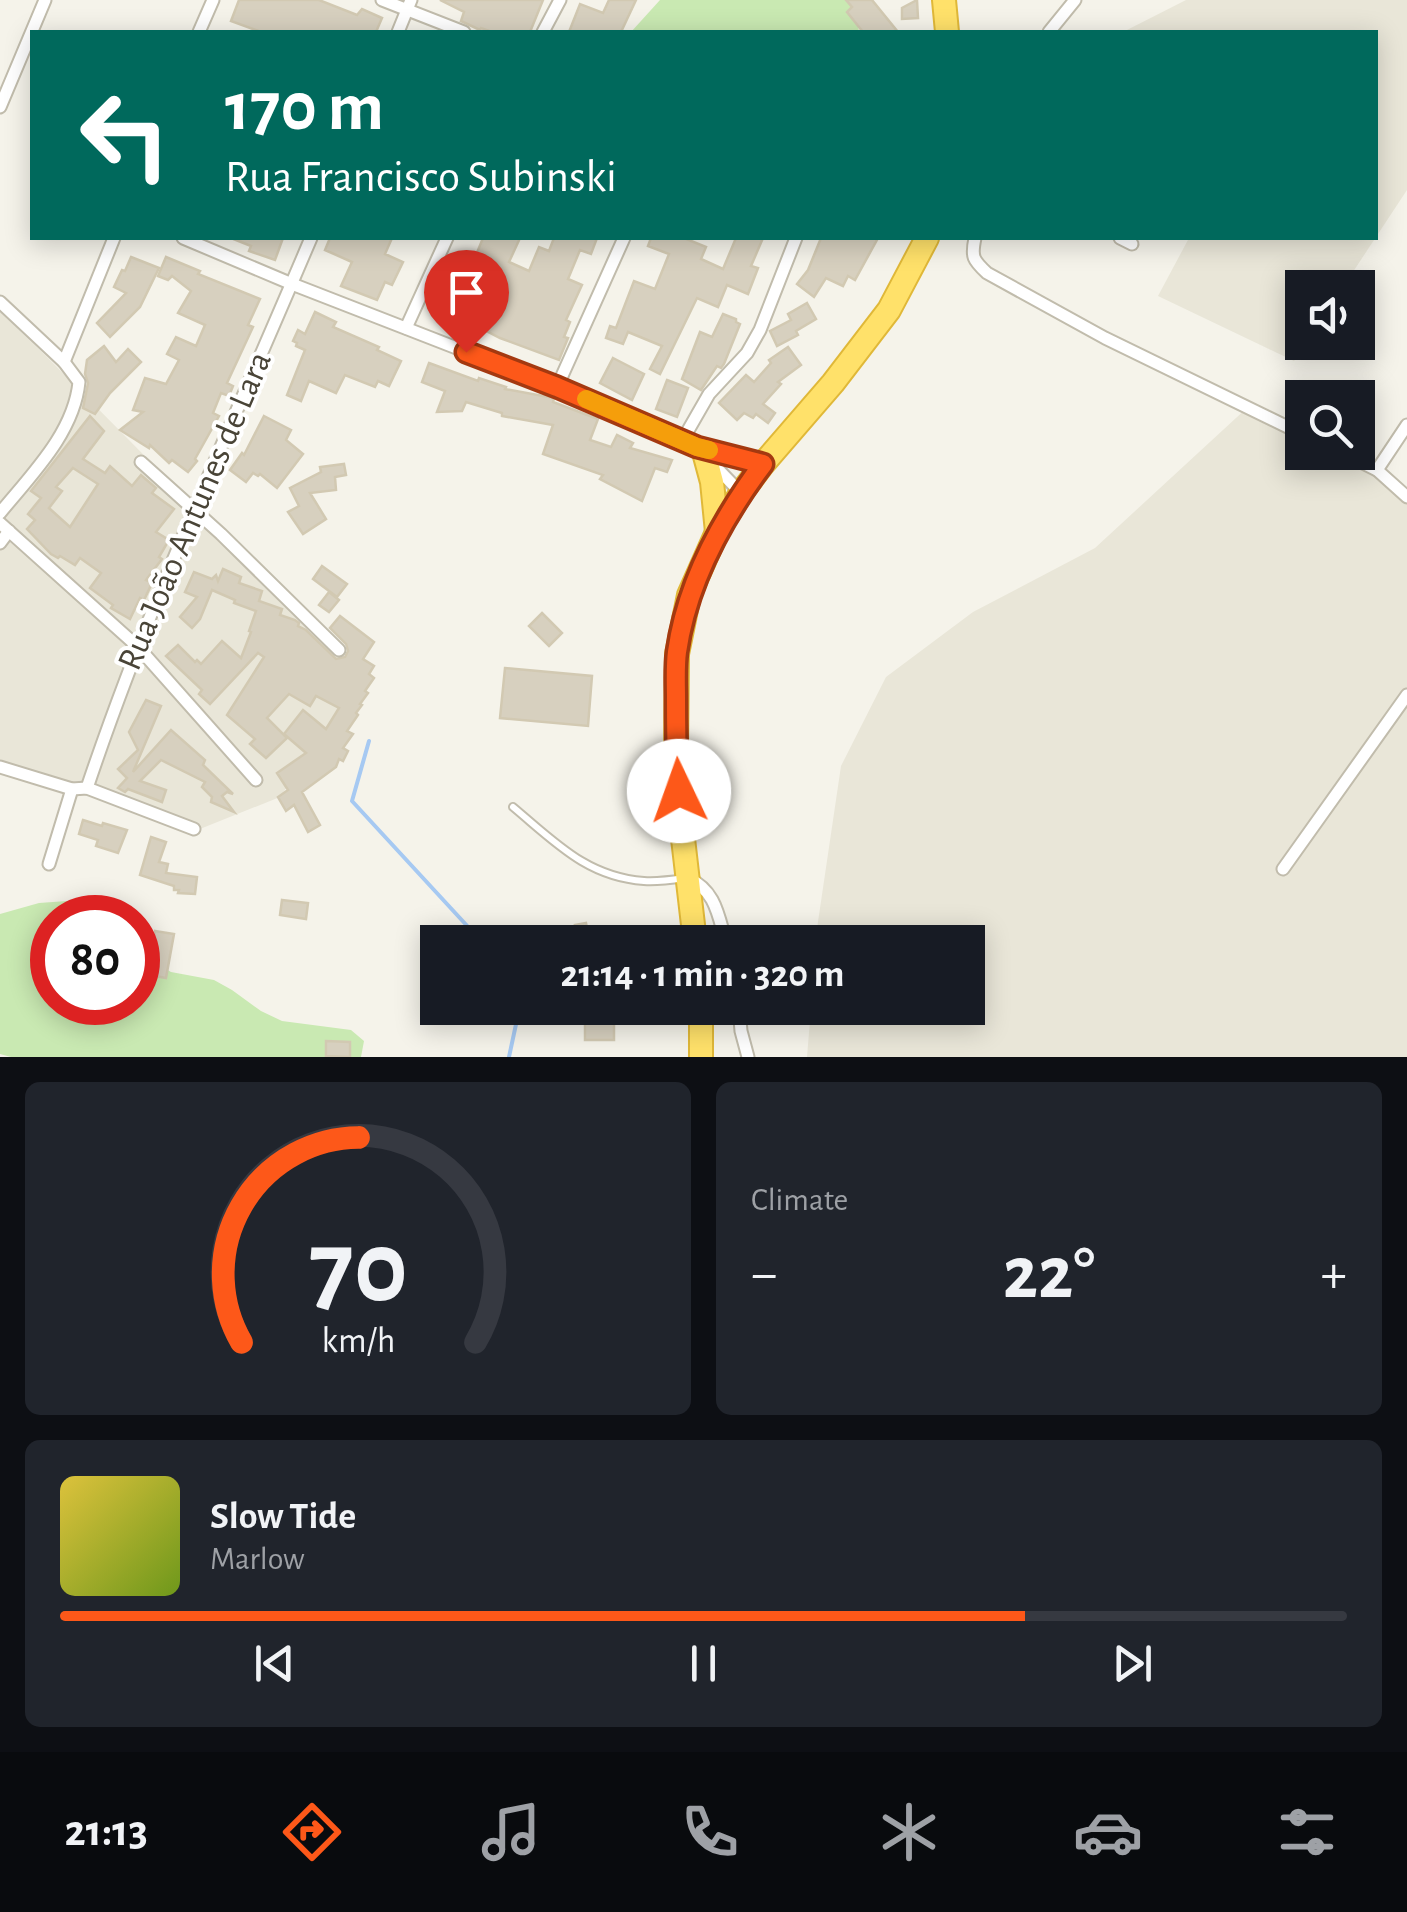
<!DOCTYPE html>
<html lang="en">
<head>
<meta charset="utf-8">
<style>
  body { margin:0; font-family:"Alegreya Sans",sans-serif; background:#20242c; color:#f1f3f6; height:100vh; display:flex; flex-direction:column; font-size:38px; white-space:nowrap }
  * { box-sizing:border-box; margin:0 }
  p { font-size:32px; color:#9ea1a6 }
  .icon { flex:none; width:55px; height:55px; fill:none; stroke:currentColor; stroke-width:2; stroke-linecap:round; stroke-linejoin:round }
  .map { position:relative; height:1057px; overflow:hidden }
  .panel { display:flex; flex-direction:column; gap:25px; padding:25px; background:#0d0f14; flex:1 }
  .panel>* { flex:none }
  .hud { position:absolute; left:30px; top:30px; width:1348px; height:210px; border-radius:0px; box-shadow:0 5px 25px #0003; background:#00695c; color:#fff; overflow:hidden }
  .tools { position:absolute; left:1285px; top:270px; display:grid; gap:20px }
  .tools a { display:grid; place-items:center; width:90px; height:90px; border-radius:0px; background:#171b24; box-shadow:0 5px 25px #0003; font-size:50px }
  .speed { position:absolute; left:30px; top:895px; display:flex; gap:20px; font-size:50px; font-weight:700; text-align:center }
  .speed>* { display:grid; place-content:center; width:130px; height:130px; border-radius:50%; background:#171b24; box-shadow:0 5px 25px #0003; line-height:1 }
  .speed .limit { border:15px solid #d22; background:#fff; color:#111 }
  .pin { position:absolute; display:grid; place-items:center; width:85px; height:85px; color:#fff; margin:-102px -42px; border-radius:50% 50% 50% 0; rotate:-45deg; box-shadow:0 0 10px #0007 }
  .pin .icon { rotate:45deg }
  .me { position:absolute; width:110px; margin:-55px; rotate:357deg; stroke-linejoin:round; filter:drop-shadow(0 0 8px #0008) }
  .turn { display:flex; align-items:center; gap:35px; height:210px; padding:0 30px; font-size:45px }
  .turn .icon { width:130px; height:130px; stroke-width:2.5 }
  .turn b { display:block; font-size:70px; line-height:85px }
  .big { font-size:75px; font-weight:700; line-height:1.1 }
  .panel .card { flex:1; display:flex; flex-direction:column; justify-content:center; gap:15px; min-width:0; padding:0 35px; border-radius:15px; background:#20242c }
  .panel .dial { align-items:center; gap:0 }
  .dial svg { height:260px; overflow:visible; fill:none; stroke:#363941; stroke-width:7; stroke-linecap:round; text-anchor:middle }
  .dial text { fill:#f1f3f6; stroke:none }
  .song { display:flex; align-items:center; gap:30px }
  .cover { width:120px; height:120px; border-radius:15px; background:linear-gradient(135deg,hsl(50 70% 55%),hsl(80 70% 35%)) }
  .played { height:10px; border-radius:5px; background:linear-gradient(90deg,#fd5819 75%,#363941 75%) }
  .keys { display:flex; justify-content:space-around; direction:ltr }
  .heat { display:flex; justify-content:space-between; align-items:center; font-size:55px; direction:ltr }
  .panel .tiles { flex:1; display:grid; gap:25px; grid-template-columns:1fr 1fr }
  .card:last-child { grid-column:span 2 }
  .trip { position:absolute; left:420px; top:925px; width:565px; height:100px; border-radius:0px; background:#171b24; box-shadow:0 5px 25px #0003; font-weight:700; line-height:100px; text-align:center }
  .dock { display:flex; height:160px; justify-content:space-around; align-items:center; background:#090b0e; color:#9ea1a6 }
  .dock .icon { width:70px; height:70px }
  .dock .active { color:#fd5819 }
  .dock b { font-size:45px; color:#f1f3f6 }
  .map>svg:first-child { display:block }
  .residential { fill:#e9e6d8 }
  .green { fill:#c9e9b2 }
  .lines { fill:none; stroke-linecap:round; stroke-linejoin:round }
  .stream { stroke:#a6c9f2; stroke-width:4 }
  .building { fill:#d7d0bf; stroke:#d2c9b2; stroke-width:2.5; fill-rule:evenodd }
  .lane-casing { stroke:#c1bcac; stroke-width:10 }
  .street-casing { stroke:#c1bcac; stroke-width:15 }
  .highway-casing { stroke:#e0b838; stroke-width:26 }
  .lane { stroke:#fff; stroke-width:6 }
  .street { stroke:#fff; stroke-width:11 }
  .highway { stroke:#ffe16a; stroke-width:22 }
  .route-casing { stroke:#a43910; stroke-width:25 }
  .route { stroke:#fd5819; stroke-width:18 }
  .slow { stroke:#f59e0b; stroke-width:18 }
  .labels { text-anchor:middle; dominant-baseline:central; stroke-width:8; stroke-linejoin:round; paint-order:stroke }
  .street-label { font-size:35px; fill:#494437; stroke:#fff }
</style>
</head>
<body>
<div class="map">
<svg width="1407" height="1057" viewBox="0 0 1407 1057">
  <rect width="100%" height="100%" fill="#f5f3ea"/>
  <g class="residential">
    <polygon points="1186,0 1407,0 1407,190 1343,287 1302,288 1302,342 1306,343 1294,361 1158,296 1189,238 1375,238 1375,32 1123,32"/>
    <polygon points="0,312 45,355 364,678 280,797 200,829 0,763"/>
    <polygon points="1249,406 1302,433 1302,452 1342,453 1407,491 1407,1057 807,1057 811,1008 968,1008 968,942 815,942 841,766 886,677 973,612 1095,548"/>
  </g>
  <g class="green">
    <polygon points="660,0 863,0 857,17 859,32 631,32"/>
    <polygon points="67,901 101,907 121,917 52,918 52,1002 138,1002 138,935 156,963 171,972 214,980 232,990 261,1011 282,1021 351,1030 364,1041 361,1057 11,1057 0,1054 0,914 39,903"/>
  </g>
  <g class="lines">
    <g class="stream">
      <polyline points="369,741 352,801 482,942"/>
      <polyline points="509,1057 518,1015 518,1008"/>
    </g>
  </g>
  <g class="building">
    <polygon points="239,0 319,0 357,15 362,9 382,18 376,32 261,32 231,21"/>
    <polygon points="440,0 543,0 530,32 492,32 481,28 480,30 461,21 464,12"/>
    <polygon points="609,0 636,0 621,32 569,32 580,4 603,13"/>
    <polygon points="846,0 872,0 898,32 863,32 847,12 852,7"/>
    <polygon points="917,0 918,18 902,19 902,8"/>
    <polygon points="231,238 283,238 275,260 249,251 251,246"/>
    <polygon points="330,238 392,238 385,254 403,262 392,285 385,282 377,300 341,286 352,262 325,250"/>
    <polygon points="483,238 520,238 509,262 529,271 539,247 549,251 554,238 597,238 591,254 580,250 568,279 582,285 566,320 570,322 564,337 568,338 559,360 500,338 465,320 463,324 442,315 466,257 474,260"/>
    <polygon points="651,238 684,238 706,247 701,259 723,269 736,238 763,238 751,266 758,268 748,294 727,285 718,307 697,298 660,374 650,369 662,346 628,332 623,344 606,338 610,326 616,328 634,281 655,289 669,254 648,246"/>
    <polygon points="821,238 878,238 855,280 848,276 843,286 826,278 814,297 797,284 808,270"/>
    <polygon points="131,257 159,268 140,307 110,337 97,323 126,293 114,287 122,270 125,271"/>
    <polygon points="166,257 200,271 198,274 260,299 248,325 253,327 227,383 233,386 229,396 221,393 213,413 219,416 195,459 197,461 188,472 172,460 169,463 150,445 149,448 120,430 143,412 133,410 145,378 166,384 179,360 167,354 176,337 196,346 205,325 178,313 191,291 172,276 168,280 158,276"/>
    <polygon points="807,303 816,319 796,331 798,335 777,346 770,331 791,320 788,314"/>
    <polygon points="315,312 336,322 333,327 379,347 377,350 401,361 389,386 378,381 375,387 345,375 336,393 309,381 301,401 287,395 305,350 296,346 297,343 293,341 298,330 305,334"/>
    <polygon points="723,314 736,319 736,322 740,324 724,364 721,368 717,366 701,390 682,379 700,332 712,337"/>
    <polygon points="104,346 116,362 128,349 141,362 110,393 95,414 83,408 88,383 85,374 87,360"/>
    <polygon points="788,347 801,365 778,382 781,384 763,404 775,413 768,423 756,414 753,418 744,413 737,420 719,403 746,375 754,382 771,363 769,360"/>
    <polygon points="613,358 644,374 632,400 600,383"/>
    <polygon points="429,363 478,381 479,378 506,387 505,389 554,398 553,402 598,419 590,440 611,447 617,435 633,443 630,448 672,460 667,472 655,468 642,501 600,479 603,475 543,454 553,425 502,416 502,413 466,402 462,411 437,412 445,391 422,382"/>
    <polygon points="667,380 688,388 677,417 656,409"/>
    <path d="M90 416 104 431 83 459 105 473 110 466 132 486 141 475 156 488 152 493 174 509 156 532 169 540 159 557 162 559 146 580 152 583 144 600 140 598 130 619 111 608 113 605 90 588 101 573 80 558 75 565 60 556 58 558 51 554 27 529 35 520 28 514 41 498 31 491ZM73 468 98 484 70 527 49 508 62 491 56 487Z"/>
    <polygon points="264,416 291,430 286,440 303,454 277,488 260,474 258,476 253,473 246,482 230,470 242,453 244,455"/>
    <polygon points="344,464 346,475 335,477 336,490 310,493 326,519 303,534 288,512 299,506 290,488 321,472 320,467"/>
    <polygon points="322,566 347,584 337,597 313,579"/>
    <polygon points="223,569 241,577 239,583 262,591 259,601 282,609 280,615 295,620 299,623 298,626 306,630 336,659 345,657 348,651 346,644 330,628 340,616 374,642 363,659 374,666 369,674 374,678 365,691 368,693 360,704 362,705 356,713 358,715 347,731 353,734 343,748 348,751 343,761 339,759 336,767 302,792 320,825 308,832 294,805 286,811 278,797 288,790 277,773 306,753 284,734 303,710 326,729 339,708 316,696 310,706 289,694 267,718 287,738 266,758 250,744 255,739 227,715 264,657 258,653 210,704 199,694 202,690 166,656 178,645 195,662 197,660 201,664 222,641 241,658 251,632 249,631 256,611 234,603 235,600 212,590 200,619 192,628 180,617 197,597 185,592 194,572 212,579 216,575 218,581"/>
    <polygon points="329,592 339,600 329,612 319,605"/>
    <polygon points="542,613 562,633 549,646 529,626"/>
    <polygon points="505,668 592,676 588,726 500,718"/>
    <polygon points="146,700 161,706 133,772 171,730 205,760 203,765 233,794 227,792 222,796 234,812 211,802 212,797 202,787 205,782 161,760 140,781 166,790 162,802 128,789 125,792 118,788 127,778 118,769 138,750 129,732"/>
    <polygon points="83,820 102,826 103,823 127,830 118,853 96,846 98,840 79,834"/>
    <polygon points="151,837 166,842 159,862 168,864 166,873 197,877 195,894 178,893 179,890 174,890 174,886 140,875"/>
    <polygon points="282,900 308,903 306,919 280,915"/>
    <polygon points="586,923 587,928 592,927 596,942 579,942 575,925"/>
    <polygon points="155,931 174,934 166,978 138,973 138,951 150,954"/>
    <rect x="585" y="1011" width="29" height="29"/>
    <polygon points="326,1041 350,1042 350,1057 326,1056"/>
  </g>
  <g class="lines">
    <g class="lane-casing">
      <path id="lane" d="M513 807C555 842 587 877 644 881 657 882 671 880 684 878"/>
    </g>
    <g class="street-casing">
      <g id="street">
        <polyline points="382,0 464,32"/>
        <polyline points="199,32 213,0"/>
        <polyline points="398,32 411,0"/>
        <polyline points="543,32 560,0"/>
        <polyline points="1049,32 1075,0"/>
        <polyline points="0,107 45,0"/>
        <polyline points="183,238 292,284 557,387 697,447 763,464"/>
        <path d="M975 238C971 257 973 260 987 273L1105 338 1302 434"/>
        <polyline points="1120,238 1132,244"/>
        <path d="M0 302 64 362 79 382C74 433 31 475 0 513"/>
        <polyline points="406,328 447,238"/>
        <polyline points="64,362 114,238"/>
        <polyline points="557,387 624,238"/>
        <polyline points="682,441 709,394 747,353 760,330 796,238"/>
        <polyline points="1341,452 1377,470 1407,497"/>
        <polyline points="710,461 741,493"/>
        <polyline points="141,462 221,534 339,650"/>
        <polyline points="1377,470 1407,425"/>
        <polyline points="0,523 138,647 256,780"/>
        <polyline points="0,543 9,531"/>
        <polyline points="0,767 72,789 87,788 194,829"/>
        <path d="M87 788C150 600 234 420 311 238"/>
        <polyline points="49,864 72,789"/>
        <polyline points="1283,869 1407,695"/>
        <path d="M688 878C716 891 718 915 726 942"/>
        <polyline points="739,1008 741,1031 748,1057"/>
      </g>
    </g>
    <g class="highway-casing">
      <g id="highway">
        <polyline points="944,0 947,32"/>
        <polyline points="705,456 712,482 717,532"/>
        <polyline points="695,942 682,830 676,752 677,654 689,595 717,532 741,493 763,464 833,383 889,310 927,238"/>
        <polyline points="701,1008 701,1057"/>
      </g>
    </g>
    <use href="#lane" class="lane"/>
    <use href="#street" class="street"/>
    <use href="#highway" class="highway"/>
  </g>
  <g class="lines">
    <g class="route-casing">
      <path id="route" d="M466 352 557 387 697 447 763 464C721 520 687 582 677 652 675 667 676 683 676 698 676 729 676 760 679 791"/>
    </g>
    <use href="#route" class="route"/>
    <polyline class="slow" points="586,399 697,447 709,450"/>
  </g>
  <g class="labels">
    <g class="street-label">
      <text transform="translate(195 511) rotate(-67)">Rua João Antunes de Lara</text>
    </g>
  </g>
</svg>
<div class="tools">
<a><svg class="icon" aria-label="sound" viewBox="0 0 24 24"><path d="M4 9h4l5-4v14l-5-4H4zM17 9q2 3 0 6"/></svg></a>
<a><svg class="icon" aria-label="search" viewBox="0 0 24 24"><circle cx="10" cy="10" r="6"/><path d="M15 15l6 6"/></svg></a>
</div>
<div class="speed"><div class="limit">80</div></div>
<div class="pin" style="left:466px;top:352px;background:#d93025"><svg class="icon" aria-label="arrive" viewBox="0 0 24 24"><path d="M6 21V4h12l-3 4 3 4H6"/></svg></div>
<svg class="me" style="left:679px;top:791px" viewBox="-20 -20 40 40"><circle r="19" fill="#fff"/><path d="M0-13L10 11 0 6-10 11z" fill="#fd5819"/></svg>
<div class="trip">21:14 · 1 min · 320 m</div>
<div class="hud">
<div class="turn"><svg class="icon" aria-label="left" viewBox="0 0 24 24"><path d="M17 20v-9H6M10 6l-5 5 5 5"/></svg><div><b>170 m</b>Rua Francisco Subinski</div></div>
</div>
</div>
<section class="panel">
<div class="tiles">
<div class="card dial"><svg viewBox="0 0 100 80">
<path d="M14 69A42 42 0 1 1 86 69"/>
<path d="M14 69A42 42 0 0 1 50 6" stroke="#fd5819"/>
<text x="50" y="56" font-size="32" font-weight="700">70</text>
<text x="50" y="72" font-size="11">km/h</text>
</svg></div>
<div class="card"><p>Climate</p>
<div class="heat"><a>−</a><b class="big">22°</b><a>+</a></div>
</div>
<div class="card">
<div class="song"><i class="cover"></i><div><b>Slow Tide</b><p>Marlow</p></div></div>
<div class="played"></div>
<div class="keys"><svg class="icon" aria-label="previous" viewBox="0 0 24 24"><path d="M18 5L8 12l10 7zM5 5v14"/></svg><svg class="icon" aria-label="pause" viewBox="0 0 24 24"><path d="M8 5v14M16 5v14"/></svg><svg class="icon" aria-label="next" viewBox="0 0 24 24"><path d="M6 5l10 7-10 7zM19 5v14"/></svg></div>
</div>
</div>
</section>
<nav class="dock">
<b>21:13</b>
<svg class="icon active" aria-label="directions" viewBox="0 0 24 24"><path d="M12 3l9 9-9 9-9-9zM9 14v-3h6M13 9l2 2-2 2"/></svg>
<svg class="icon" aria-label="music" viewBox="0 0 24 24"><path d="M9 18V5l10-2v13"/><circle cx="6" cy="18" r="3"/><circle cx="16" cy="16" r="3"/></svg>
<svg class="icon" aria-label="phone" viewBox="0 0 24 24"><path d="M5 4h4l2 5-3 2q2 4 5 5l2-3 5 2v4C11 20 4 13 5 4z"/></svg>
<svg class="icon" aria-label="climate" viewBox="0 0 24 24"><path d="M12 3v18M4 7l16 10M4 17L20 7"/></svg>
<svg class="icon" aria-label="car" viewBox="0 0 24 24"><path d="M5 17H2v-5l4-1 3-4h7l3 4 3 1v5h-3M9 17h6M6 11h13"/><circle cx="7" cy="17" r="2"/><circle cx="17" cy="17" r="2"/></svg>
<svg class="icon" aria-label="filters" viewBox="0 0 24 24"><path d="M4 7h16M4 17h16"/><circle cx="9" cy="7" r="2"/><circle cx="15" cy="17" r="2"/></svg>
</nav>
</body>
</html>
